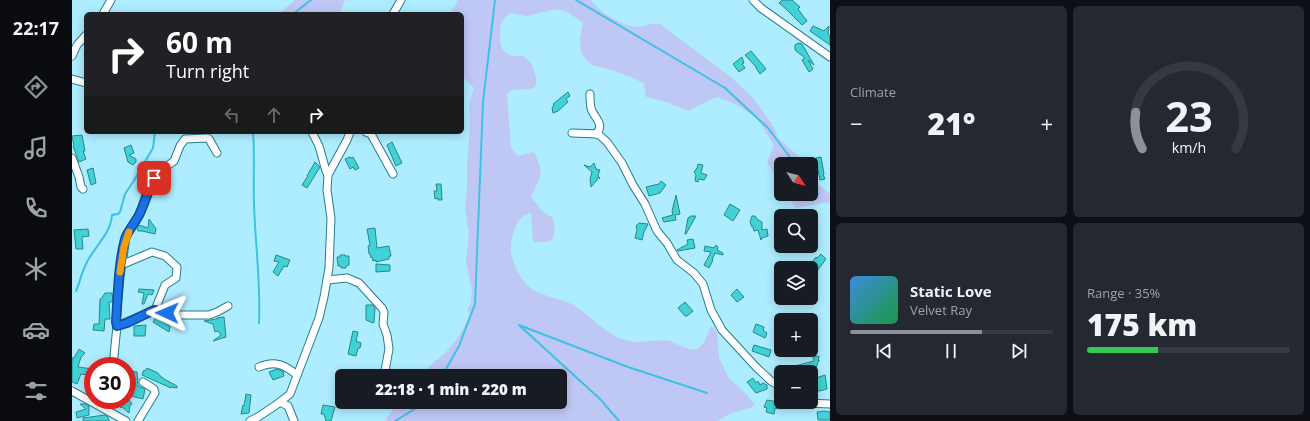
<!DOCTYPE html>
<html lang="en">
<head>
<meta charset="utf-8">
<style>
  body { margin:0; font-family:"Open Sans",sans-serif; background:#242831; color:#f1f3f6; height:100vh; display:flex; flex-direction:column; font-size:15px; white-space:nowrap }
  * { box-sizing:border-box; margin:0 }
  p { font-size:13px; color:#9ea1a6 }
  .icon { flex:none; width:22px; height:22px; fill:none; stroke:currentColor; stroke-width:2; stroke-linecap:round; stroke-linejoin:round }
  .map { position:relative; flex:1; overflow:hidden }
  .sheet { display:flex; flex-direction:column; gap:6px; padding:6px; background:#0d0f14; width:480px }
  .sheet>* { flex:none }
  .guide { position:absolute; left:12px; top:12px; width:380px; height:122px; border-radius:6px; box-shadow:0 2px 10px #0003; background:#202124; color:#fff; overflow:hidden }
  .needle { width:26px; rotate:125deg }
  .tools { position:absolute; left:702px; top:157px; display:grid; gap:8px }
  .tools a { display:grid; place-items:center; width:44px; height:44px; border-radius:6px; background:#171b24; box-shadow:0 2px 10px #0003; font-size:20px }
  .speed { position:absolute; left:12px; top:357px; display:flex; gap:8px; font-size:20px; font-weight:700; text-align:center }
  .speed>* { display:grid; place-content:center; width:52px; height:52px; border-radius:50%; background:#171b24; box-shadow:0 2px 10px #0003; line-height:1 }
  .speed .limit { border:6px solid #d22; background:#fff; color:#111 }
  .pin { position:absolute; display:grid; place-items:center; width:34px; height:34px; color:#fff; margin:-17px; border-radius:8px; box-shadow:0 2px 6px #0006 }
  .me { position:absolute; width:44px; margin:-22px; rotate:271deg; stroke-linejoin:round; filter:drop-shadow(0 0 3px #0008) }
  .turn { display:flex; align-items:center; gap:14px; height:84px; padding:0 16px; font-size:18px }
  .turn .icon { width:52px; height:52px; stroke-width:2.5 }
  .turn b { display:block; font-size:28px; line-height:34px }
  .lanes { display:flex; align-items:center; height:38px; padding:0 16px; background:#0003; justify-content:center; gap:20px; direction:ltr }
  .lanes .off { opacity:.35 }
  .big { font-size:30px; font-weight:800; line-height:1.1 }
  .sheet .card { flex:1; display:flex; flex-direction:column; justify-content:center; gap:6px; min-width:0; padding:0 14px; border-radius:6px; background:#242831 }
  .sheet .dial { align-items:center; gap:0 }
  .dial svg { height:104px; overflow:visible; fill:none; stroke:#363941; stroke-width:7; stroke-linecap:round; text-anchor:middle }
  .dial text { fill:#f1f3f6; stroke:none }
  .song { display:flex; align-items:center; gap:12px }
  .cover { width:48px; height:48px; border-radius:6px; background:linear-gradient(135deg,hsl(210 70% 55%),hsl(140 70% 35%)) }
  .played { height:4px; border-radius:2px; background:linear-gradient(90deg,#8c9099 65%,#363941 65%) }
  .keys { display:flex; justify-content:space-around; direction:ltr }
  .heat { display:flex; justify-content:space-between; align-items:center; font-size:22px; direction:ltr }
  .charge { height:6px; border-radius:3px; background:linear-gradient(90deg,#34c759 35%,#363941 0) }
  .sheet .tiles { flex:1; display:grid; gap:6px; grid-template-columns:repeat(2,1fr) }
  .trip { position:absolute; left:263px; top:369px; width:232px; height:40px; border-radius:6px; background:#171b24; box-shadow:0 2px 10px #0003; font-weight:800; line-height:40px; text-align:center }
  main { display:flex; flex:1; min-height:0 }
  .tabs { display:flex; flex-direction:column; width:72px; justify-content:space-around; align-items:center; background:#090b0e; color:#9ea1a6 }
  .tabs .icon { width:28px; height:28px }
  .tabs .selected { color:#8c9099 }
  .tabs b { font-size:18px; color:#f1f3f6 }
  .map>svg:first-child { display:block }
  .green { fill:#bfc7f5 }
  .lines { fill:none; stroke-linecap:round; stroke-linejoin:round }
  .stream { stroke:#3cc2e2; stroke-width:2 }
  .building { fill:#40d2d6; stroke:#298789 }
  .minor-casing { stroke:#277c91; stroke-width:9 }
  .minor { stroke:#fff; stroke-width:7 }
  .route-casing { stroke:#114b97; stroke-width:10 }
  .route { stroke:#1a73e8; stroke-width:7 }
  .slow { stroke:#f59e0b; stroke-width:7 }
</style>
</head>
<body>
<main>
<nav class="tabs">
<b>22:17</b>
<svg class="icon selected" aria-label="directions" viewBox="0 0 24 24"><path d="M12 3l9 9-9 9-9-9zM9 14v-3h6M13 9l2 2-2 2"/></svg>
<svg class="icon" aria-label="music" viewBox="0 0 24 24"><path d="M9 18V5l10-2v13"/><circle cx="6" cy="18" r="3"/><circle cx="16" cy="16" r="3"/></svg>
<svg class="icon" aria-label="phone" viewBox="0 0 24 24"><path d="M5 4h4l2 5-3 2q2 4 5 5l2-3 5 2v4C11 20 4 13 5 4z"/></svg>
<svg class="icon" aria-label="climate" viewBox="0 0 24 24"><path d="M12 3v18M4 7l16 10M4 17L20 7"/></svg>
<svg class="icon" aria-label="car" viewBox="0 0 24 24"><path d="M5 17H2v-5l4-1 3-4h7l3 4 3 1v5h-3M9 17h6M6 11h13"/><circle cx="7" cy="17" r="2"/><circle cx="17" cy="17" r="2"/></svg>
<svg class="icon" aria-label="filters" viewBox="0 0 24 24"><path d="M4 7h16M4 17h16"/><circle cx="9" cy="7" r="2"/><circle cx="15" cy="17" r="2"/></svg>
</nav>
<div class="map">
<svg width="758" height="421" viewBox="0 0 758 421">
  <rect width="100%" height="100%" fill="#aeecff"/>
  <g class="green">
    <polygon points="223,0 273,0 267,14 207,14"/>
    <path d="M386 0H519C527 12 552 28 567 27 576 26 577 23 588 24L660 78 681 98 702 127 706 138 727 157 729 164H709V184L695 162 702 145 685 118 667 106 646 97 640 99 616 111 595 102 574 97 572 84 565 80 546 72 520 65 514 60 509 52 508 40 511 23 496 12 484 9 455 16 437 13C434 16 431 20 429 24 428 27 428 33 428 37 428 53 436 57 451 56 459 62 461 65 463 74 471 100 443 82 435 94L439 148 446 156 462 152C473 176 469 174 459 197L470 211 481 218C485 238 483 244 461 242L459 213C443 216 439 237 439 251 440 261 447 276 454 284 467 297 486 297 501 305 520 316 535 337 557 341 570 344 584 338 597 341 601 342 606 345 611 347 630 355 632 342 639 326L645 332 647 358 657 378 675 395 683 405 678 408 660 413 645 421H313L326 402H488V376H353C357 362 366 361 375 351 386 339 393 327 398 313L395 311 399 303 400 291 394 261 397 234 393 209 395 190V167L398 123 397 104 402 88 390 76V14H378Z"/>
    <polygon points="739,179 758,194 758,202 724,208 715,194 739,194"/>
  </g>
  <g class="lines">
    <g class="stream">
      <polyline points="504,0 653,88 696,128 723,164"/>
      <polyline points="221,14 239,0"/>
      <path d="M181 132C183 156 181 179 182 203 183 243 189 283 187 323"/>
      <polyline points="739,185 746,194"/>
      <path d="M4 291C8 282 10 271 15 262 23 246 39 233 40 215L46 214 48 212 53 194 61 182 81 148 83 132"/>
      <polyline points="447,325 556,367 635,393"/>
      <polyline points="448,326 528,399 547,421"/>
      <polyline points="370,376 387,346 403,304 411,102 423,0"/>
      <polyline points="323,421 346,407 351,402"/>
    </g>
  </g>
  <g class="building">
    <polygon points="710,0 720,0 728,7 726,9 735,21 730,25 714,9 707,3"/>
    <polygon points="741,26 752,31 757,26 756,34 758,36 758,45 738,31"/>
    <polygon points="726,43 730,44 742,65 736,60 741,69 737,72 730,60 733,58 723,50 723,45"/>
    <polygon points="679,51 694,69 688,74 684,68 685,68 673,55"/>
    <polygon points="670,57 672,63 670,64 673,68 667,72 661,64"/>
    <polygon points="496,92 498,96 494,99 496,102 486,111 481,113 480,108 482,105 481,104"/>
    <polygon points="10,135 13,151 11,151 14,159 7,162 1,146 2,146 0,136"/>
    <polygon points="320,142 330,163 324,166 315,145"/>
    <polygon points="59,145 62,153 57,155 64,159 64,162 61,165 56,162 52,148"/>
    <polygon points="278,157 279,158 281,157 287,168 283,170 281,167 278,169 273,159"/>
    <polygon points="749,157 752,174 751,174 753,179 748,180 745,165 746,165 744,158"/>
    <polygon points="243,162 248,167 235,188 230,185 236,176 235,176"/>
    <polygon points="522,163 524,169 528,170 526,175 528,179 526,177 525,180 519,187 518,179 520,172 512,165 518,167"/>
    <polygon points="626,164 631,165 629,173 635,175 632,180 627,179 626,182 623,181 624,175 622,172 625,168"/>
    <polygon points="21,168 24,183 19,185 15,170"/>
    <polygon points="589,181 594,185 588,193 577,196 574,187 587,184"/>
    <polygon points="364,184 369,184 370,200 366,200 366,198 363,199 362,191 365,191"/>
    <polygon points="604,195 608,214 603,215 604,220 592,222 590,218 601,215 600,211"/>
    <polygon points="658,204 668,210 661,221 652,215"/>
    <polygon points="619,216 624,216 614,234 613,234 616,218"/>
    <polygon points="680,216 683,216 686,220 690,222 690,230 695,229 696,236 690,238 689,240 686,230 682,231 681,227 680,227 678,222"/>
    <polygon points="77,219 84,229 83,234 70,231 66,231 65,229 67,225 76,228"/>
    <polygon points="567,223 576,224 572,232 570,240 563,238 565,230 564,226"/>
    <polygon points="303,228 305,248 317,246 319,256 317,256 317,259 304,262 304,260 301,261 300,257 299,258 298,254 297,254 296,246 298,245 295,229"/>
    <polygon points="16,229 17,236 10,237 11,249 4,249 2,230"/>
    <polygon points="621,239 623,248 606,251 605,250 616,244 615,240"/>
    <polygon points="644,245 646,247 645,250 651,253 651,255 643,253 640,260 641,260 637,268 632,265 639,252 632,251 633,246 642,248"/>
    <polygon points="749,254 754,259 746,270 738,265 744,257 745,258"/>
    <polygon points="204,255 218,260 215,267 212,266 206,276 201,272 207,262 202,261"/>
    <polygon points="268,255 273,255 273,256 277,256 277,265 274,266 274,268 269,268 269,266 266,266 265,257 268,257"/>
    <polygon points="304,264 318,265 318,271 304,272"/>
    <polygon points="67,289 82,290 80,295 76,294 72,304 70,304 72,293 66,292"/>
    <polygon points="665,289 672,297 665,302 659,295"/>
    <polygon points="33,293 40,293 41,302 37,302 38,319 33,319 32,331 21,330 22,324 27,324 28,299 29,299"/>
    <polygon points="613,302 621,311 615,316 613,316 606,308"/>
    <polygon points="294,305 301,305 303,308 302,322 301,322 301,323 294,320"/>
    <polygon points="84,317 97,325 98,327 97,332 81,322"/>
    <polygon points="152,317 154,337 141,341 149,335 146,331 143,332 141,324 132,321 145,319 145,318"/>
    <polygon points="684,324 692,327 691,330 695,333 693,338 681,332"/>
    <polygon points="74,325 73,336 62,336 62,326"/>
    <polygon points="281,331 286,332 284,341 289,343 288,348 286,348 284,356 276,354"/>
    <polygon points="682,345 699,350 697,357 680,351"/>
    <polygon points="7,349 13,353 9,357 6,367 21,369 21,376 9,374 5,384 0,382 0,358 2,358"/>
    <polygon points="747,356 746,361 748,360 746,362 741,379 753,375 755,389 739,393 739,366 731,372 717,372 715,368 742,361 741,357"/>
    <polygon points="75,368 86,373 86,374 90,377 92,379 105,386 105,388 99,387 99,388 70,375 72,370 73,371"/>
    <polygon points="205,369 212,372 211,372 212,376 201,380 197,372"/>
    <polygon points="55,371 65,372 66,386 73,389 71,399 55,395"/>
    <polygon points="681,378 684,383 686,381 688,385 691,383 695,385 695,389 684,393 675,382"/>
    <polygon points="174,394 179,395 177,413 169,414 171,405 172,406"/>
    <polygon points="52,400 57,400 60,404 58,405 57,413 50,407 49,408 46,404"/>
    <polygon points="695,400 707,402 706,409 703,408 702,414 694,412 695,408 692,407"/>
    <polygon points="8,404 14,404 17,406 17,415 5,418 4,412 14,409"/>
    <polygon points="251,405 263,407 259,421 254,421 252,414 249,414"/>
    <polygon points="752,411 758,412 758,420 746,420 745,412"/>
    <polygon points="33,415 36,417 37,421 11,421 11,418"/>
  </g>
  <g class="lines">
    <g class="minor-casing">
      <g id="minor">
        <polyline points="681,0 689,8 758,57"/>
        <polyline points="31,14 39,0"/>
        <polyline points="321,14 329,0"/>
        <polyline points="0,56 5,45 14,35"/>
        <polyline points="0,79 14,83"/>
        <path d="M518 94C518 98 518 103 519 108 521 117 534 124 524 134"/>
        <polyline points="240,132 247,146 254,171 256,175"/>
        <polyline points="294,132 299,134 321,174"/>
        <polyline points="500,133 526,134 535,142 550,163 561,185 573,204 585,231 595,243 605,260 622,273 631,284 639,310 650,330 684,367 699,381 709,387"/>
        <polyline points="0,158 7,177 9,187 11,189"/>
        <polyline points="49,265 80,252 93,256 105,267 104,278 93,285 83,310"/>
        <polyline points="255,280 275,278 287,283 310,308 312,312 311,324 315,335 317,349 312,376"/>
        <polyline points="45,326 83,310 105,315 137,315 145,312 156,306"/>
        <polyline points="41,366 45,326 44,322 48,277 54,237 66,217 70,207 75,191 82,178 86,173 102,161 108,146 113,139 135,138 137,139 145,153"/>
        <path d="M187 367C203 360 213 365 225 375"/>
        <polyline points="0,391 54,421"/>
        <polyline points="208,402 216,406 222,421"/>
        <polyline points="731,402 734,403 758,404"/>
        <polyline points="33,408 37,400"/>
        <polyline points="66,421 83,393 82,389 71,382"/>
        <polyline points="178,421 186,417 204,405 218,394 247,318 252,297 257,268 259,218 255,190 256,175 275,140 278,132"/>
      </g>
    </g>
    <use href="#minor" class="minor"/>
  </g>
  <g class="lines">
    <g class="route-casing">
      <path id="route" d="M82 178C76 191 73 203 67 215 63 223 56 230 53 239 46 266 46 295 44 322L45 326 55 323 80 311 83 310 95 313"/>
    </g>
    <use href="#route" class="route"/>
    <polyline class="slow" points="48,272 52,247 57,232"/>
  </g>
</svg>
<div class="tools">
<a><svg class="needle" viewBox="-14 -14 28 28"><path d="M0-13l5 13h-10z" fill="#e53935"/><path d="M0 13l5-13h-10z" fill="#9ea1a6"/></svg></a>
<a><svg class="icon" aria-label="search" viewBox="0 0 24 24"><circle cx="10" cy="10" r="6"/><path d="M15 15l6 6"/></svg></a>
<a><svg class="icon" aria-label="layers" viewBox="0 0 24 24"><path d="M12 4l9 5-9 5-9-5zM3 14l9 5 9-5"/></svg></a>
<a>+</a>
<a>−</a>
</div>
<div class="speed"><div class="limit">30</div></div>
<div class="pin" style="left:82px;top:178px;background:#d93025"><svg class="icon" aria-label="arrive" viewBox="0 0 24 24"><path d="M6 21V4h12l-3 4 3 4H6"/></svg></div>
<svg class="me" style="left:95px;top:313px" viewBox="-20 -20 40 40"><path d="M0-17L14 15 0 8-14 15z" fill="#1a73e8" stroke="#fff" stroke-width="4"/></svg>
<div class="trip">22:18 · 1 min · 220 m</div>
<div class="guide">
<div class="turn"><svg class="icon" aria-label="right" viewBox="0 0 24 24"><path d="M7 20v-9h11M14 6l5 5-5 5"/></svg><div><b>60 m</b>Turn right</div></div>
<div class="lanes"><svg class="icon off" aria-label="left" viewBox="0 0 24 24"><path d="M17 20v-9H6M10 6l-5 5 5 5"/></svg><svg class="icon off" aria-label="ahead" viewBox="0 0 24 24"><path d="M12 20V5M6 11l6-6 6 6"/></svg><svg class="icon" aria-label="right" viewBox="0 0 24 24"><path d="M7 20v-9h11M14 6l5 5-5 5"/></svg></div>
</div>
</div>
<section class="sheet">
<div class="tiles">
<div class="card"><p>Climate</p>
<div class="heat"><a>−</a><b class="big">21°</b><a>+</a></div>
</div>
<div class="card dial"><svg viewBox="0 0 100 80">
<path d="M14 69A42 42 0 1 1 86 69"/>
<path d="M14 69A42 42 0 0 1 9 41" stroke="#8c9099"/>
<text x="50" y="56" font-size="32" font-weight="700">23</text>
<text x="50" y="72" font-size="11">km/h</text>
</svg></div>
<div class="card">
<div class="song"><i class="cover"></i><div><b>Static Love</b><p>Velvet Ray</p></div></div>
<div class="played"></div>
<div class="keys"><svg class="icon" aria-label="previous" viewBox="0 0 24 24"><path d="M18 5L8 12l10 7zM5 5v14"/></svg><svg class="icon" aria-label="pause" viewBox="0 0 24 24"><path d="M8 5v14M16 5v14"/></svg><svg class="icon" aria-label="next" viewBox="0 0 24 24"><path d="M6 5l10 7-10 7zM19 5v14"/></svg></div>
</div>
<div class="card"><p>Range · 35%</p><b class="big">175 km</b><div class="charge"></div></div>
</div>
</section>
</main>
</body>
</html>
